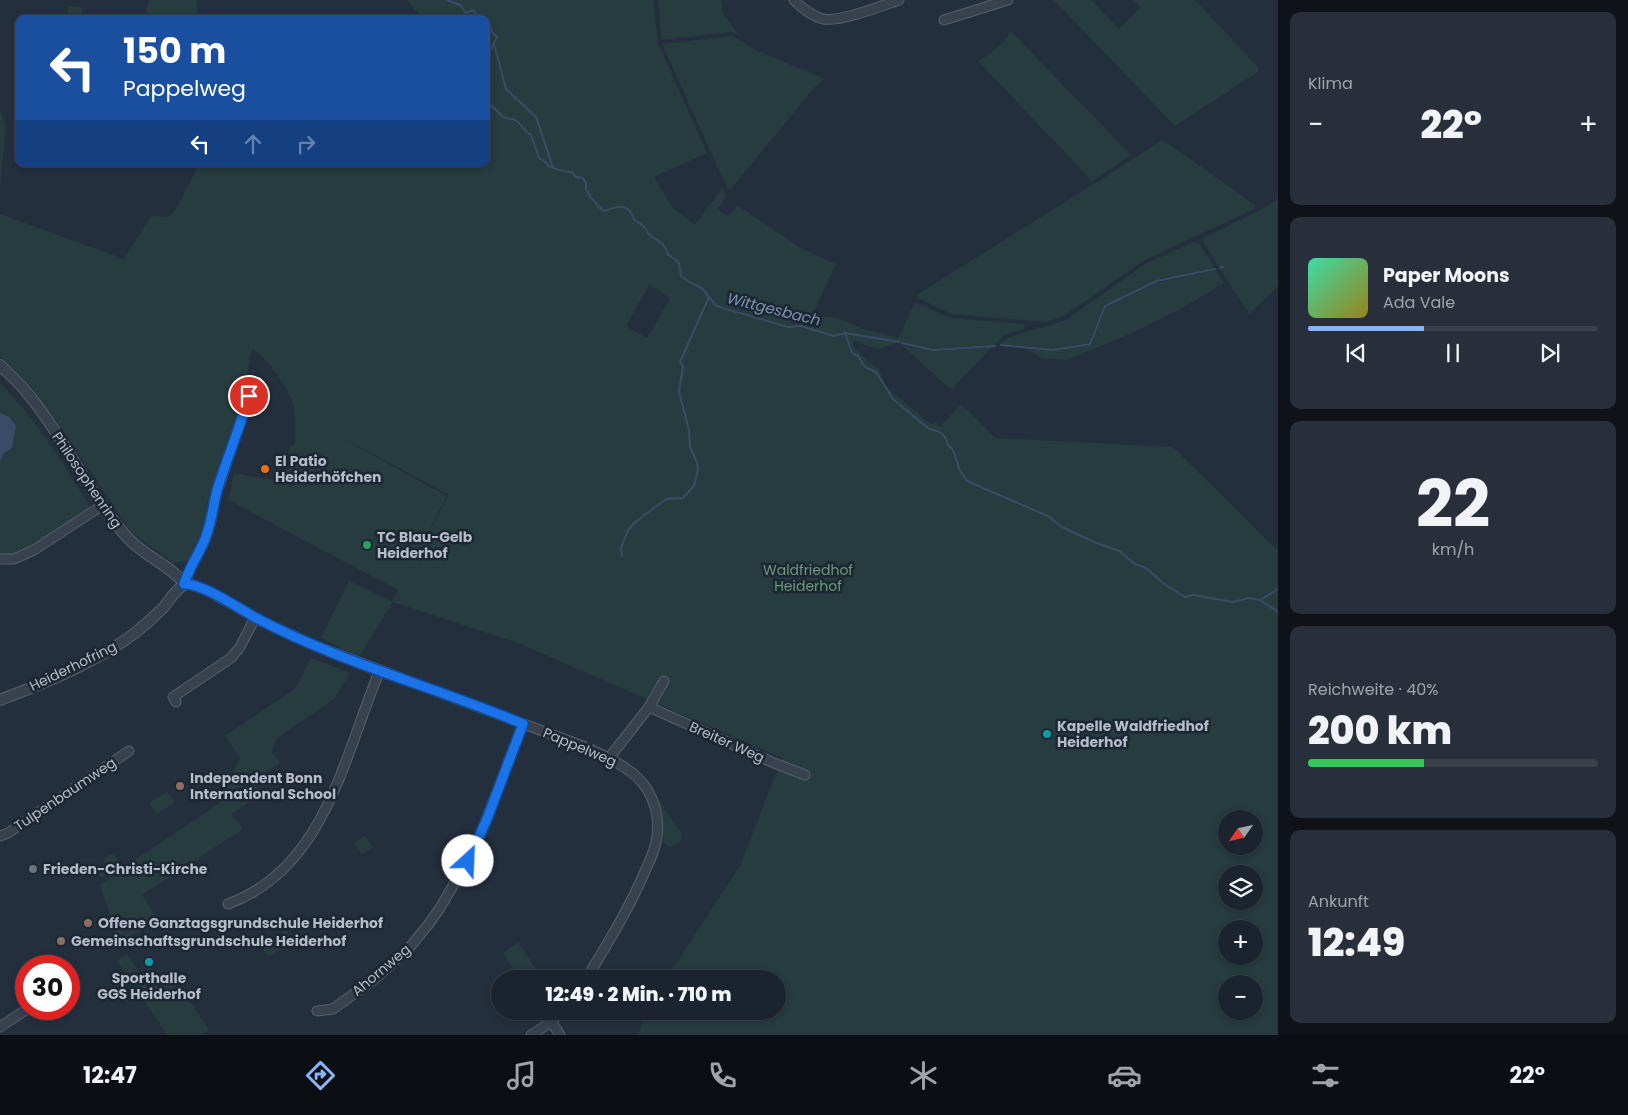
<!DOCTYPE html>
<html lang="de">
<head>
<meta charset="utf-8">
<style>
  body { margin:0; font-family:Poppins,sans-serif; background:#282f3a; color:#f1f3f6; height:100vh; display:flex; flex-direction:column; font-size:19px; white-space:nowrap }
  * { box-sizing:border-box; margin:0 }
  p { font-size:16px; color:#a0a4aa }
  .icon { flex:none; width:28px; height:28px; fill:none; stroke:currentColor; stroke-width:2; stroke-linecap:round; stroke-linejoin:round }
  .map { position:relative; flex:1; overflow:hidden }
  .drawer { display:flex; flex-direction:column; gap:12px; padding:12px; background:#0f1319; width:350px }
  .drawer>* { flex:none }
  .top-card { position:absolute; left:15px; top:15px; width:475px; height:152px; border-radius:10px; box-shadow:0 2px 8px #0003,0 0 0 1px #39404a; background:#1a4fa0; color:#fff; overflow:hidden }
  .needle { width:32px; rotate:236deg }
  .controls { position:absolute; left:1218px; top:810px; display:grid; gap:10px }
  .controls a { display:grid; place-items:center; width:45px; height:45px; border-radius:50%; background:#1b232e; box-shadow:0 2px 8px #0003,0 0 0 1px #39404a; font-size:25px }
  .speed { position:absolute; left:15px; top:955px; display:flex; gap:10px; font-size:25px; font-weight:700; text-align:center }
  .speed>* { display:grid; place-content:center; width:65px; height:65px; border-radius:50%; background:#1b232e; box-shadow:0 2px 8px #0003,0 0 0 1px #39404a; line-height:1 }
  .speed .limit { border:8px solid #d22; background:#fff; color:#111 }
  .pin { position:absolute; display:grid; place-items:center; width:42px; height:42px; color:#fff; margin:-21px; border:2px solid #fff; border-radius:50%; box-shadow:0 1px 5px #0007 }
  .me { position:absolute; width:55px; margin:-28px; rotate:25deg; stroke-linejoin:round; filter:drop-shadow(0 0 4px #0008) }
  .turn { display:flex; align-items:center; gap:18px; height:105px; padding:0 25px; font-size:22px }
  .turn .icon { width:65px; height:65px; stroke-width:2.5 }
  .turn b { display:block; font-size:35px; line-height:42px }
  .lanes { display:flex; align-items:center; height:48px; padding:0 25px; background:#0003; justify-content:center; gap:25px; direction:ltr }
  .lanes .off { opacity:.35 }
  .big { font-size:38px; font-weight:800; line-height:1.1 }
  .drawer .tile { flex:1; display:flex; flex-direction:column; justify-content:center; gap:8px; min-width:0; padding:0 18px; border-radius:10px; background:#282f3a }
  .drawer .dial { align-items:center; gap:0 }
  .dial b { font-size:65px; line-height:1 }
  .song { display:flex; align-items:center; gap:15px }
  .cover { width:60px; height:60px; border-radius:8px; background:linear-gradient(135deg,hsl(160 70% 55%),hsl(50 70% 35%)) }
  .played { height:5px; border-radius:2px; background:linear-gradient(90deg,#8ab4f8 40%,#39404a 40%) }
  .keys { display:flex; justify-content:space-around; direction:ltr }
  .heat { display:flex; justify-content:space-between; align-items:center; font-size:28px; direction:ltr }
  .charge { height:8px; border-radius:4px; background:linear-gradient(90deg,#34c759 40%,#39404a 0) }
  .trip { position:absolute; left:491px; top:970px; width:295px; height:50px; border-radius:25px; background:#1b232e; box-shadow:0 2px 8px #0003,0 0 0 1px #39404a; font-weight:800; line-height:50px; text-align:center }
  .dock { display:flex; height:80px; justify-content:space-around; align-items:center; background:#0b0e12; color:#a0a4aa }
  .dock .icon { width:35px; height:35px }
  .dock .on { color:#8ab4f8 }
  .dock b { font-size:22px; color:#f1f3f6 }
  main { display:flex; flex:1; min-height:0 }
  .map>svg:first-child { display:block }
  .green { fill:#263c3f; fill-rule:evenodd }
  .water { fill:#394c67 }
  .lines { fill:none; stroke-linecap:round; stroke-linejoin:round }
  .stream { stroke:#394c67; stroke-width:2 }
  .minor-casing { stroke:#565f6c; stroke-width:11 }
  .tertiary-casing { stroke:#565f6c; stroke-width:12 }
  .minor { stroke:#38414e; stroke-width:9 }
  .tertiary { stroke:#38414e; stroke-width:10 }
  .route-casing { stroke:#114b97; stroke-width:12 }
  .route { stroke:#1a73e8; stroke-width:9 }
  .food-dot { fill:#e8710a; stroke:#1d2633; stroke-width:2 }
  .leisure-dot { fill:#2e9e5b; stroke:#1d2633; stroke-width:2 }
  .culture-dot { fill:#0f9aa8; stroke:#1d2633; stroke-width:2 }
  .education-dot { fill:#8d6e63; stroke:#1d2633; stroke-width:2 }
  .worship-dot { fill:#6b7280; stroke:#1d2633; stroke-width:2 }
  .labels { text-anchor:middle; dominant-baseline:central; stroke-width:5; stroke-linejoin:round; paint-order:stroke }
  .poi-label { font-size:14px; font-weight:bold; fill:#b4bcc9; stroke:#1d2633; text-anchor:start }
  .street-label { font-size:14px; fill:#b4bcc9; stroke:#1d2633 }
  .park-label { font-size:14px; fill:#6b9a76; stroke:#1d2633 }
  .water-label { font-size:15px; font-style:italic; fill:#7c92b1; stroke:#1d2633 }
</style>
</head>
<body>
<main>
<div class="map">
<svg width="1278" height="1035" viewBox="0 0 1278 1035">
  <rect width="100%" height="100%" fill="#242f3e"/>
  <g class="green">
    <polygon points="148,0 197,0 197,19 145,19"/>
    <path d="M407 0H653L658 43 707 153 654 177 672 207 695 225 723 187 726 197 718 209 728 217 737 205 801 248 836 264 810 319 827 316 840 319 861 328 898 338 915 302 950 318 1024 324 1025 329 1004 335 994 345 933 349 897 341 896 343C875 353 872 347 853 340L854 347 862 356 879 369 886 387 931 424 936 422 940 427 961 404 995 438 1173 447 1278 551V1035H639L643 1015 645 1011H778V979H666L740 866 782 758 518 643 393 602 359 657 321 638 349 581 392 602 398 590 228 500 234 473 285 482 289 448 295 443C295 431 296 417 293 404 287 386 268 359 252 349 247 369 247 392 241 414 234 436 223 457 217 479 213 492 201 501 211 514L191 560 174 563 131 532 63 431 30 385 0 356V214L124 259 151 216 169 217 178 206 199 164H486V19H423ZM650 284 670 299 647 338 626 326ZM330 431 449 495 416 556 447 496ZM1226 819H1254V846H1226ZM1226 874H1254V901H1226ZM1226 929H1254V956H1226ZM1226 984H1254V1011H1226Z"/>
    <polygon points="658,0 721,0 723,14 740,36 732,32 662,40"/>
    <polygon points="1054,0 1091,0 1119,29 1141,7 1134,0 1195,0 1258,67 1258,72 1175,126"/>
    <polygon points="68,6 81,7 84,19 68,19"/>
    <path d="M1011 31 1026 47 1131 155 1092 181 978 61C993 52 1002 46 1011 31Z"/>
    <polygon points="733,36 756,50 825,79 815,87 730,190 726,186 662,44"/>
    <polygon points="0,110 6,128 0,187"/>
    <polygon points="1159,142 1166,142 1255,205 1254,209 1143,261 1064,316 1046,322 951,314 918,298 918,294 1097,182"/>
    <polygon points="1278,199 1278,286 1249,314 1203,242 1205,237 1257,212"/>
    <polygon points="1193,242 1199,243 1215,268 1156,281 1104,305 1090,341 1087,343 1053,349 1000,344 1009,337 1066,320 1145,264"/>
    <polygon points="1216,270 1224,283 1182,308 1130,334 1066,360 1042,358 1025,349 1053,351 1090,345 1106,307 1157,283"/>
    <polygon points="902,345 933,351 992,347 953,388 949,388"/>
    <path d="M0 383C37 420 64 465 92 509L23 553 0 555V461L4 453 9 417 0 413Z"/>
    <polygon points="311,658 350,673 334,699 277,738 272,751 280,763 253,781 261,794 232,814 243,829 142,895 159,921 119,942 100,885 117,873 109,873 107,876 100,877 98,873 103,867 104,859 109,855 114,855 119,861 120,870 219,804 240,758 225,736 295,689"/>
    <polygon points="168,791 175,802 157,814 149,803"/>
    <path d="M659 800 682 834 681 841C675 847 669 849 663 842Z"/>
    <polygon points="365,836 373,847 362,855 354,843"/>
    <polygon points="286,929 290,936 292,934 294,937 298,934 300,936 269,957 261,946"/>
    <polygon points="518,942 541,977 537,979 520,979 503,953"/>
    <polygon points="127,954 148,986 170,972 209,1030 202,1035 167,1035 117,961"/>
  </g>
  <polygon class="water" points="0,413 9,417 16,426 12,448 4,453 0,461"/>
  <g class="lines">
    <g class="stream">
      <polyline points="447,0 460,5 466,13 473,10 479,19"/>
      <polyline points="486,26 491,27 492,32 497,37 486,59"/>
      <polyline points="494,44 506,89 536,117 553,168"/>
      <path d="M486 104 492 106 503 117C507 119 511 118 515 120 522 124 524 132 531 135L539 158 547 163 548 166C557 169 562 172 572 172L576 177 583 178 586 183V190L590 195 589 196C596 200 594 205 604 211 618 206 629 202 634 219 637 222 641 224 644 227 646 229 647 232 649 234 657 241 666 243 668 255L675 259 679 263 681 276 689 282 702 288 716 306 788 327 801 326 834 336 845 333 852 353 858 356 865 367 876 372 893 399 929 429 940 432 945 437 948 445 953 450 960 471 967 481 1050 517 1060 526 1094 542 1119 551 1135 564 1146 568 1163 583 1185 597 1193 595 1233 602 1249 598 1260 600 1278 612"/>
      <polyline points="1220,268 1223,267"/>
      <polyline points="845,333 899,342"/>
      <polyline points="902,343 933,350 995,346"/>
      <polyline points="1001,345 1053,350 1090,344 1105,306 1157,281 1215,269"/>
      <polyline points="622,556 621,548 628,530 634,523 666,499 683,498 694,486 698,469 697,463 690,447 689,430 679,392 683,366 680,362 709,297"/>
      <polyline points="1261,600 1278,589"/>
    </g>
    <g class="minor-casing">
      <g id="minor">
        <path d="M794 0C802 8 812 16 823 19 841 22 881 6 899 0"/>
        <polyline points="944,20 1008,0"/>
        <path d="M249 396 214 501C213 514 210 527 205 540 198 555 189 568 185 584H190L204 589 266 623 313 645 588 748C609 758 634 769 647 789 656 804 659 820 657 836 656 848 651 858 646 869 630 907 608 943 586 979"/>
        <polyline points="0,559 14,559 34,550 103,505"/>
        <polyline points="176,702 173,697 231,658 240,647 255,618"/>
        <polyline points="649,707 774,763 805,775"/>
        <polyline points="609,758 649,707 664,681"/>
        <polyline points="0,836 8,833 129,751"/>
        <path d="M228 904C326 868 344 755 380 670"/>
        <polyline points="317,1011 333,1009 376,978 409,948 428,925 440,908 476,846 523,724"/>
        <polyline points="551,1022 560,1035"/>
        <polyline points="0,1027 27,1009"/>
        <polyline points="531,1035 551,1022 562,1011"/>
      </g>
    </g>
    <g class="tertiary-casing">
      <path id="tertiary" d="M0 365C8 373 17 381 24 389 63 435 87 491 126 536 143 556 169 564 185 584 176 589 170 599 164 607 155 616 145 625 135 633 95 663 47 682 0 700"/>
    </g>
    <use href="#minor" class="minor"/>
    <use href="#tertiary" class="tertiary"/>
  </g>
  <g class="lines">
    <g class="route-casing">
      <path id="route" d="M249 396C240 427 228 456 218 487 213 504 212 522 205 539 199 554 189 568 184 584 204 584 238 608 256 618 341 663 435 687 523 724L487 819 468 861"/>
    </g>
    <use href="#route" class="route"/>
  </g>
  <circle class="food-dot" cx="265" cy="469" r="5"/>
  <circle class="leisure-dot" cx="367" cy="545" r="5"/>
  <g class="culture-dot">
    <circle cx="1047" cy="734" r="5"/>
    <circle cx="149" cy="962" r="5"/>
  </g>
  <g class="education-dot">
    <circle cx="180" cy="786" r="5"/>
    <circle cx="88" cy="923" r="5"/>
    <circle cx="61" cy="941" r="5"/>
  </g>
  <circle class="worship-dot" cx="33" cy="869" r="5"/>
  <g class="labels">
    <g class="poi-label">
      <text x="275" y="461">El Patio<tspan x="275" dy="16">Heiderhöfchen</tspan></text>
      <text x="377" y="537">TC Blau-Gelb<tspan x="377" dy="16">Heiderhof</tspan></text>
      <text x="1057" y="726">Kapelle Waldfriedhof<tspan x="1057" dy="16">Heiderhof</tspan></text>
      <text x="190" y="778">Independent Bonn<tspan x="190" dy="16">International School</tspan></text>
      <text x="43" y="869">Frieden-Christi-Kirche</text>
      <text x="98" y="923">Offene Ganztagsgrundschule Heiderhof</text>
      <text x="71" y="941">Gemeinschaftsgrundschule Heiderhof</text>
      <text x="149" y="978" text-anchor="middle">Sporthalle<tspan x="149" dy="16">GGS Heiderhof</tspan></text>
    </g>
    <g class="street-label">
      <text transform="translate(87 480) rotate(56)">Philosophenring</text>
      <text transform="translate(73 666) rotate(-26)">Heiderhofring</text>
      <text transform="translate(727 742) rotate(24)">Breiter Weg</text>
      <text transform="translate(580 747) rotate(23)">Pappelweg</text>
      <text transform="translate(65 794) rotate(-34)">Tulpenbaumweg</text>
      <text transform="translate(381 970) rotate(-40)">Ahornweg</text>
    </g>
    <g class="park-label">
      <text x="808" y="570">Waldfriedhof<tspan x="808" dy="16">Heiderhof</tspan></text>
    </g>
    <g class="water-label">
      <text transform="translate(774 309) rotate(14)">Wittgesbach</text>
    </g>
  </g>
</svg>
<div class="controls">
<a><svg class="needle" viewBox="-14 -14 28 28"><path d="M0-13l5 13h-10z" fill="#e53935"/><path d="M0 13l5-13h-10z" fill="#a0a4aa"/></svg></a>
<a><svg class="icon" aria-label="layers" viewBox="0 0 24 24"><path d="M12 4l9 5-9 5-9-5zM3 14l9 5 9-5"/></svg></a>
<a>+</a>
<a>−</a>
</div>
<div class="speed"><div class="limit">30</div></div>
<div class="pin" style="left:249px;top:396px;background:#d93025"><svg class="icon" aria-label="arrive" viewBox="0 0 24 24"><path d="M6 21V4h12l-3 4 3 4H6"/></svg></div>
<svg class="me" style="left:468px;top:861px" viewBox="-20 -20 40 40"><circle r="19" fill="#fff"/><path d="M0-13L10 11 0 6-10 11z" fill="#1a73e8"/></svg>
<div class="trip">12:49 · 2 Min. · 710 m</div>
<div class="top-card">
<div class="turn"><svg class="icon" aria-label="left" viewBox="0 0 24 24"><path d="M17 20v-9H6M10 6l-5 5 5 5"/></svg><div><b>150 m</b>Pappelweg</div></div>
<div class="lanes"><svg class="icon" aria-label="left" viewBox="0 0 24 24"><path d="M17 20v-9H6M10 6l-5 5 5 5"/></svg><svg class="icon off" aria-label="ahead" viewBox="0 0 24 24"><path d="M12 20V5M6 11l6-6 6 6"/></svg><svg class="icon off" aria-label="right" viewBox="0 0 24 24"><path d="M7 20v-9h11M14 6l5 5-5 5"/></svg></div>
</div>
</div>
<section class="drawer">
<div class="tile"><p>Klima</p>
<div class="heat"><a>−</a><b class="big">22°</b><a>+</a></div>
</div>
<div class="tile">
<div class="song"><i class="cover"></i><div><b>Paper Moons</b><p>Ada Vale</p></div></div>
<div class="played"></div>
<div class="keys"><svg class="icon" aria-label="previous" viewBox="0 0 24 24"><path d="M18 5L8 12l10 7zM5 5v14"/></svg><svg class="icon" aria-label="pause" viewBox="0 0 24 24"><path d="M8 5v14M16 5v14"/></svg><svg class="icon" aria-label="next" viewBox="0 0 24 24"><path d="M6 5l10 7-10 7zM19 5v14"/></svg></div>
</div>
<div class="tile dial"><b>22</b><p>km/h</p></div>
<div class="tile"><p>Reichweite · 40%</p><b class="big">200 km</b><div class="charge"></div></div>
<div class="tile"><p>Ankunft</p><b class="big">12:49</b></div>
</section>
</main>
<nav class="dock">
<b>12:47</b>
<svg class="icon on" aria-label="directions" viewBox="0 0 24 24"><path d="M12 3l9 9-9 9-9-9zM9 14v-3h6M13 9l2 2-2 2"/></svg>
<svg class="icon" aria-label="music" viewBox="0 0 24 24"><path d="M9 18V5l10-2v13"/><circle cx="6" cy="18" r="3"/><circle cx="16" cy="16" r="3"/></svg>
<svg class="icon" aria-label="phone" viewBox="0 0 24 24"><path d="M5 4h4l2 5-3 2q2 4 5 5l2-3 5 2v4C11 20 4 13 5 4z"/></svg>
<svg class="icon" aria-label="climate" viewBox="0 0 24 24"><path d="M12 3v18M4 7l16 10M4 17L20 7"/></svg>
<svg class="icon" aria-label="car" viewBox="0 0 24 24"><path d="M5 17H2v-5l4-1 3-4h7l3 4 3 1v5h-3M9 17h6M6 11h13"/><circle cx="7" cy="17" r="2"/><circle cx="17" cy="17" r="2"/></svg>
<svg class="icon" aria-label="filters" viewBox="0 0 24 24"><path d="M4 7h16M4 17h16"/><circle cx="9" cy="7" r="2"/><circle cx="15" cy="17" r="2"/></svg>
<b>22°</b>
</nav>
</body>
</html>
